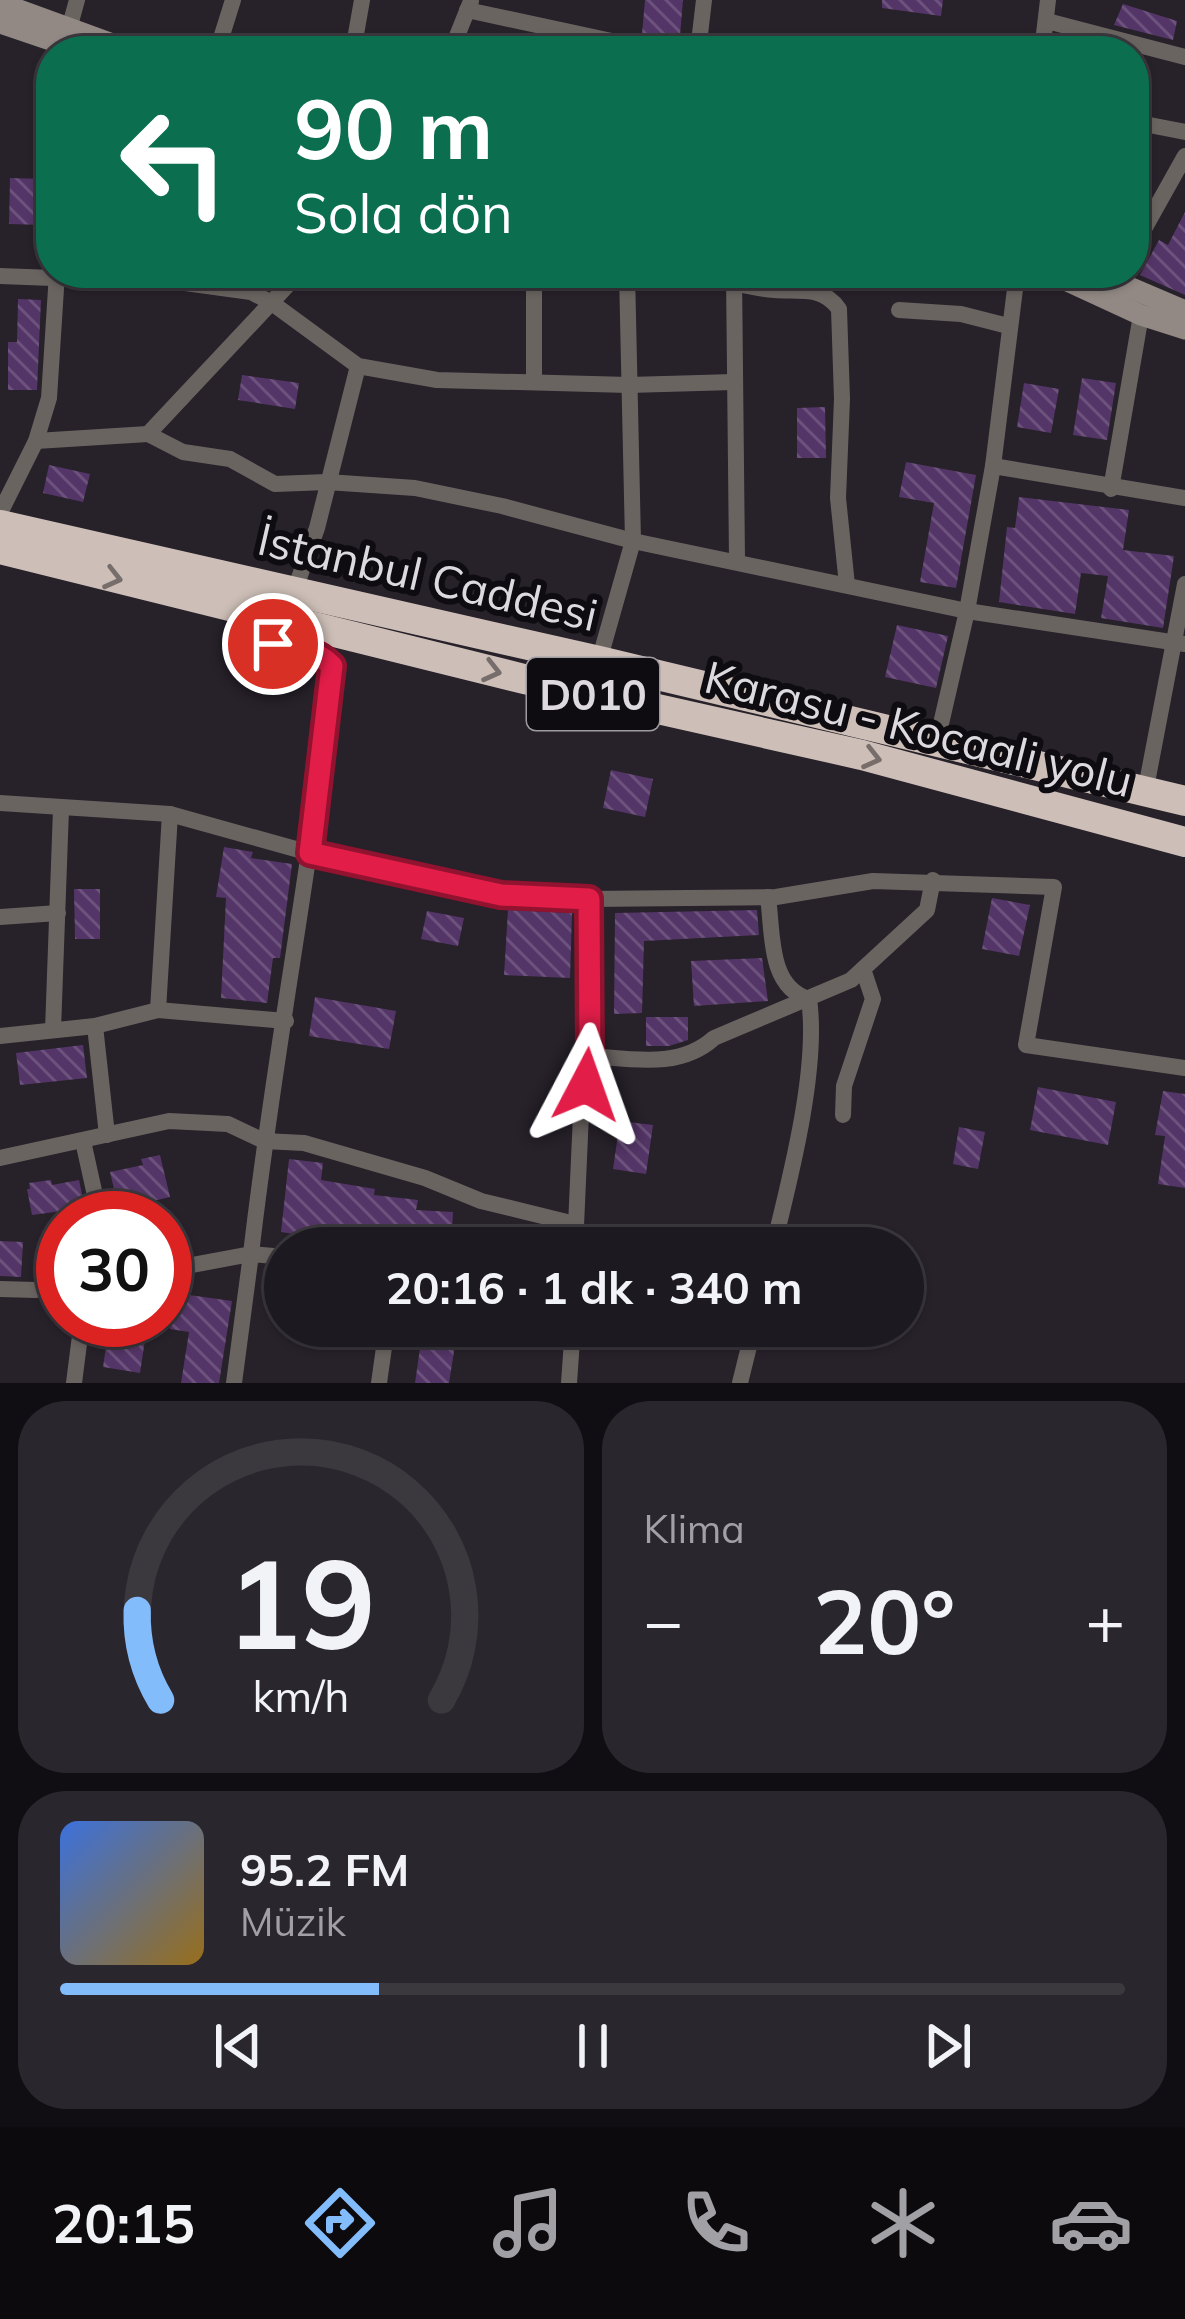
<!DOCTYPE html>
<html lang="tr">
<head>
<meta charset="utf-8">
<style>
  body { margin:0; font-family:Mulish,sans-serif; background:#2a262d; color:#f1f3f6; height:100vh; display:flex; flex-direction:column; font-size:45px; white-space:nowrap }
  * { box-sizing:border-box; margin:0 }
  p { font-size:39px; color:#a0a0a5 }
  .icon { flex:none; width:66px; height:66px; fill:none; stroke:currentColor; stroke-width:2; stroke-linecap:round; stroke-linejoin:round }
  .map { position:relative; height:1383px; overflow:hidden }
  .sheet { display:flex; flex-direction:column; gap:18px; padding:18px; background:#100e12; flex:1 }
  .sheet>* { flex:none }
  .hud { position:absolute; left:36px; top:36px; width:1113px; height:252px; border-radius:48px; box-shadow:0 3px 9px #0004,0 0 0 3px #3b383e; background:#0b6e4f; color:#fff; overflow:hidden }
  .speed { position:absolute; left:36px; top:1191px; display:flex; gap:24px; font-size:60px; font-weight:700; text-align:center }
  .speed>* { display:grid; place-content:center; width:156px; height:156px; border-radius:50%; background:#1d1920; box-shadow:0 3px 9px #0004,0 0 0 3px #3b383e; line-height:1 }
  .speed .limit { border:18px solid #d22; background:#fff; color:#111 }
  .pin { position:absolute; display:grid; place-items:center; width:102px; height:102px; color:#fff; margin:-51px; border:6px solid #fff; border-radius:50%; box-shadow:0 3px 12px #0007 }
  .me { position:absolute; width:132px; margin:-66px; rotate:4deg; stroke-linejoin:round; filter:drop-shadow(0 0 9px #0008) }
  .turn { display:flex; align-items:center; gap:42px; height:252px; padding:0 60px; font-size:54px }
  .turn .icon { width:156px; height:156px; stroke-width:2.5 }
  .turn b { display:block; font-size:84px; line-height:102px }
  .big { font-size:90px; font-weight:700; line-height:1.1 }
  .sheet .widget { flex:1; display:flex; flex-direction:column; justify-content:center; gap:18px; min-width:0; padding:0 42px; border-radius:48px; background:#2a262d }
  .sheet .dial { align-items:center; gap:0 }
  .dial svg { height:312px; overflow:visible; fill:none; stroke:#3b383e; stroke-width:7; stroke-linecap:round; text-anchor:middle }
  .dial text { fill:#f1f3f6; stroke:none }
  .song { display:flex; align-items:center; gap:36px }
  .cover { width:144px; height:144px; border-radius:18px; background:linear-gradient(135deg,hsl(220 70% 55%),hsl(40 70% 35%)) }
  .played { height:12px; border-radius:6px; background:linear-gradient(90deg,#83bcfb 30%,#3b383e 30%) }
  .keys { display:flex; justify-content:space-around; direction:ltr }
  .heat { display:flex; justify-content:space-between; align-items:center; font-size:66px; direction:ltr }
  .sheet .tiles { flex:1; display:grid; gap:18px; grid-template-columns:1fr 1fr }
  .widget:last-child { grid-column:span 2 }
  .trip { position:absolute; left:264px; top:1227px; width:660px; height:120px; border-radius:60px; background:#1d1920; box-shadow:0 3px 9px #0004,0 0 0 3px #3b383e; font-weight:700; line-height:120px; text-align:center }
  .dock { display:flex; height:192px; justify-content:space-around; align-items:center; background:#0c0a0d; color:#a0a0a5 }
  .dock .icon { width:84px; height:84px }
  .dock .selected { color:#83bcfb }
  .dock b { font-size:54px; color:#f1f3f6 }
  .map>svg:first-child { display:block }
  .building { fill:url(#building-back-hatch) }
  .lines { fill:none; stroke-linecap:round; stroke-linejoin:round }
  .street { stroke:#6a6461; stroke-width:16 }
  .secondary { stroke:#928984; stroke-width:21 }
  .highway { stroke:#cdbfb7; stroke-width:30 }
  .oneway { stroke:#776e6c }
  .route-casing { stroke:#92132f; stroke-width:30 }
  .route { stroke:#e11d48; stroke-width:21 }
  .labels { text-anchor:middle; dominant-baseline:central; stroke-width:12; stroke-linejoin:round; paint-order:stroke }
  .shield { fill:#0e0c10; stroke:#9f9ca1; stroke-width:3 }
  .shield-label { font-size:42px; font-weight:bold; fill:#ddd9df }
  .street-label { font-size:45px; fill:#ddd9df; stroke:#0e0c10 }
</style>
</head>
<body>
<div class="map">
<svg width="1185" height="1383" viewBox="0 0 1185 1383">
  <defs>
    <pattern id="building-back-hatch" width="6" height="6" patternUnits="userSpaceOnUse" patternTransform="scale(3)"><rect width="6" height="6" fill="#543567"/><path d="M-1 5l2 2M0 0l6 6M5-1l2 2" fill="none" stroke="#6c527c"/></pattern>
  </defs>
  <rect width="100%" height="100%" fill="#27212a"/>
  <g class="building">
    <polygon points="645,0 683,0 680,36 642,34"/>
    <polygon points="882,0 943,0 941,16 882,8"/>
    <polygon points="1123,4 1177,21 1173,40 1114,25"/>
    <polygon points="10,178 44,179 43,225 9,224"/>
    <polygon points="1185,212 1185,295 1140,275 1159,240 1168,245"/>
    <polygon points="18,299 41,300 37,390 8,390 8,342 17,342"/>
    <polygon points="242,375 299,383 295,409 238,400"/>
    <polygon points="1082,378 1116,383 1107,440 1073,435"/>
    <polygon points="1024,383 1059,389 1051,433 1017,427"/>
    <polygon points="825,407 826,458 797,458 797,408"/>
    <polygon points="906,462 976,475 956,588 920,582 934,503 899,497"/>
    <polygon points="49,465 90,474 83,502 43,493"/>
    <polygon points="1019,497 1129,510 1123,550 1174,556 1163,628 1101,618 1108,576 1081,573 1075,614 999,602 1007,527 1015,528"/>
    <polygon points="897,625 948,636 936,688 885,677"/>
    <polygon points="611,770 653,779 645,817 603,808"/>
    <polygon points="224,847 253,852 251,858 292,864 280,958 273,958 267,1003 221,998 226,898 216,897"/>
    <polygon points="74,889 100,889 100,939 75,939"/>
    <polygon points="992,898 1030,905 1019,956 982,949"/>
    <polygon points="508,910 572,913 570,978 504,975"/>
    <polygon points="757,910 759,935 644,941 642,1013 614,1014 615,913"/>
    <polygon points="427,911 464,918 458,946 421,939"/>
    <polygon points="762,958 768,1001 694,1006 691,961"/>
    <polygon points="315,997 396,1011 389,1049 309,1036"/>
    <polygon points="646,1017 688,1017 688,1040 669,1046 646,1046"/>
    <polygon points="83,1045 87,1078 20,1085 16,1053"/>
    <polygon points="1038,1087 1116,1102 1108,1145 1030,1130"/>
    <polygon points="1163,1091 1185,1094 1185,1188 1158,1184 1165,1136 1155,1135"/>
    <polygon points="620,1121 653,1125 646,1174 613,1169"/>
    <polygon points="959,1127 985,1132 978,1169 953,1164"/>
    <polygon points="160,1155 170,1197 136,1205 138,1211 120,1215 110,1172 143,1165 141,1159"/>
    <polygon points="289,1159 323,1163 321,1180 375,1189 374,1195 418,1200 416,1210 453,1212 451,1248 385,1248 281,1232"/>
    <polygon points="51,1180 52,1185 79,1180 87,1218 63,1218 62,1211 32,1215 27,1189 30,1189 29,1183"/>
    <polygon points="0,1241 23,1242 21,1277 0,1276"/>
    <polygon points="175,1293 232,1301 219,1383 181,1383 189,1332 170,1329"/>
    <polygon points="110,1320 148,1320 140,1373 103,1367"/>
    <polygon points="422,1334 456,1339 449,1383 415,1383"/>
  </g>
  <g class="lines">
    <g class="street">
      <polyline points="467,10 658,51"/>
      <polyline points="1047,21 1185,57"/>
      <polyline points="66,40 77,0"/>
      <polyline points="217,51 233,0"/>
      <polyline points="353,51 362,0"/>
      <polyline points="451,51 471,1"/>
      <polyline points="698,51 704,0"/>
      <polyline points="1042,51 1048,0"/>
      <polyline points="1134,122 1185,132"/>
      <polyline points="1134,247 1185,156"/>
      <polyline points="734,274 737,560"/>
      <polyline points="0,276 185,283 251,292 272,303 358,366 437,380 629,385 734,382"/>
      <path d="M733 283C747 286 760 289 774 290 799 292 822 285 839 309L842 399 838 498 847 585"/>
      <polyline points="899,310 961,314 1008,326"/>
      <polyline points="534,381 534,273"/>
      <polyline points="148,434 183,452 230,459 275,484 327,482 415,488 502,506 633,541 967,611 1185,644"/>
      <polyline points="36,441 148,434 299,273"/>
      <polyline points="993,466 1185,498"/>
      <polyline points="1111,489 1141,315"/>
      <polyline points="0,513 36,441 49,398 57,273"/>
      <polyline points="294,592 317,528 358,366"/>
      <polyline points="599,661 633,541 627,273"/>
      <polyline points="937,741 967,611 993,466 1017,273"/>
      <polyline points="1145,793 1185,584"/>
      <polyline points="0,803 170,814 310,853 501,895 589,899 776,897 873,881 1054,887 1026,1045 1185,1068"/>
      <path d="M768 897C773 933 768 987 809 999 819 1068 790 1179 773 1248"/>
      <polyline points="0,917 58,913"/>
      <polyline points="158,1010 170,814"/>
      <polyline points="95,1026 107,1135"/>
      <polyline points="53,1030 61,809"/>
      <polyline points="0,1036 95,1026 158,1010 286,1021"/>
      <path d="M590 1056C633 1059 680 1069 714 1038L851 980 927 910 933 880"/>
      <polyline points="843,1115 844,1086 873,999 863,969"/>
      <polyline points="83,1141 100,1218"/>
      <polyline points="0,1158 169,1121 228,1124 264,1141 304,1143 425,1178 481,1201 575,1224"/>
      <polyline points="575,1248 581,1114 590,1056 589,899"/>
      <path d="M165 1270 251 1254C273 1062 310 871 333 678 328 643 271 643 243 638L234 608"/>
      <polyline points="0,1289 35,1290 63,1285"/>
      <polyline points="74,1383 82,1320"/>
      <polyline points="234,1383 251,1254 285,1257"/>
      <polyline points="379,1383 387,1326"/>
      <polyline points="569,1383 573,1326"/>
      <polyline points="740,1383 754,1326"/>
    </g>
    <g class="secondary">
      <polyline points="0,3 132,51"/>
      <polyline points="0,23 83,51"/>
      <polyline points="1050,273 1141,315 1185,329"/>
      <polyline points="1096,273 1185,311"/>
    </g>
    <g class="highway">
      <polyline points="0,525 599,661 1185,801"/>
      <polyline points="0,549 524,679 862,755 1185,842"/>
    </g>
  </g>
  <defs><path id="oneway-chevron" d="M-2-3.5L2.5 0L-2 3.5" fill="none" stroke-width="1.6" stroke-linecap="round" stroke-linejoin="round" transform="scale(3)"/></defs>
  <g class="oneway">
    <use href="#oneway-chevron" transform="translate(113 578) rotate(14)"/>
    <use href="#oneway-chevron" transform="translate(492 671) rotate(14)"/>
    <use href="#oneway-chevron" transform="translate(872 758) rotate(14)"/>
  </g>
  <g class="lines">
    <g class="route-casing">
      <path id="route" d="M273 644C294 647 316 649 332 666L310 853 501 895 589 899 590 1056 586 1085"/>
    </g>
    <use href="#route" class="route"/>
  </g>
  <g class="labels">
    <rect class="shield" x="527" y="658" width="132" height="72" rx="9"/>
    <g class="shield-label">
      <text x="593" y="694">D010</text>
    </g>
    <g class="street-label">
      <text transform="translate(428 576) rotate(13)">İstanbul Caddesi</text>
      <text transform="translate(919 728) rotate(14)">Karasu - Kocaali yolu</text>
    </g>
  </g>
</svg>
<div class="speed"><div class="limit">30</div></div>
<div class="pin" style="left:273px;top:644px;background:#d93025"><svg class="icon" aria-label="arrive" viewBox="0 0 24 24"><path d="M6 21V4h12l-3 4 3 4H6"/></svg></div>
<svg class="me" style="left:586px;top:1085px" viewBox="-20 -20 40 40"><path d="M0-17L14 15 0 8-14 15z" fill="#e11d48" stroke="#fff" stroke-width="4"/></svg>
<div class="trip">20:16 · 1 dk · 340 m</div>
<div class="hud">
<div class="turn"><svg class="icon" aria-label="left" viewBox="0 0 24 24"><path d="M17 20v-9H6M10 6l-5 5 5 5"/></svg><div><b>90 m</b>Sola dön</div></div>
</div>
</div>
<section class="sheet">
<div class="tiles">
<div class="widget dial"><svg viewBox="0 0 100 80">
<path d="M14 69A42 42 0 1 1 86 69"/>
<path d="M14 69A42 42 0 0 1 8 46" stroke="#83bcfb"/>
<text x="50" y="56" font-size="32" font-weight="700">19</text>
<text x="50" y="72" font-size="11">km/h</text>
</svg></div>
<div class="widget"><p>Klima</p>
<div class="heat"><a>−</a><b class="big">20°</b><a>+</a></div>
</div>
<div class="widget">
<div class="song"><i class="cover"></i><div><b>95.2 FM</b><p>Müzik</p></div></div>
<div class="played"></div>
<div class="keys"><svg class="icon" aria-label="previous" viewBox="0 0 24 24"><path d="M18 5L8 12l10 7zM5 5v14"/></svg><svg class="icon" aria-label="pause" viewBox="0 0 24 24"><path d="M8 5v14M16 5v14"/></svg><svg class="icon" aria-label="next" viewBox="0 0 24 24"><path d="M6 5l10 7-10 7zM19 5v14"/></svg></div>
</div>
</div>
</section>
<nav class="dock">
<b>20:15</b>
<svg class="icon selected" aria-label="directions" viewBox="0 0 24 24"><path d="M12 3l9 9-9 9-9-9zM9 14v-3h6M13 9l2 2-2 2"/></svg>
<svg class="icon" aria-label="music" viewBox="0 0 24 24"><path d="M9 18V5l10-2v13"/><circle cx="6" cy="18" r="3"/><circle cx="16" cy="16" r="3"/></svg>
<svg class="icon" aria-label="phone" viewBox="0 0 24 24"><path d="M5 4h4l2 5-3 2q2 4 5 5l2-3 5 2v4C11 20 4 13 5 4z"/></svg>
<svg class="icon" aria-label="climate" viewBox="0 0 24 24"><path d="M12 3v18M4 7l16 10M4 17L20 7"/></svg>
<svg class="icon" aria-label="car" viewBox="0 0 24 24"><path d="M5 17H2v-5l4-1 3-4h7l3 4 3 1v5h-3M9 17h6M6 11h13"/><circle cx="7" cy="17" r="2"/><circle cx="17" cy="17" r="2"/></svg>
</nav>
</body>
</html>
